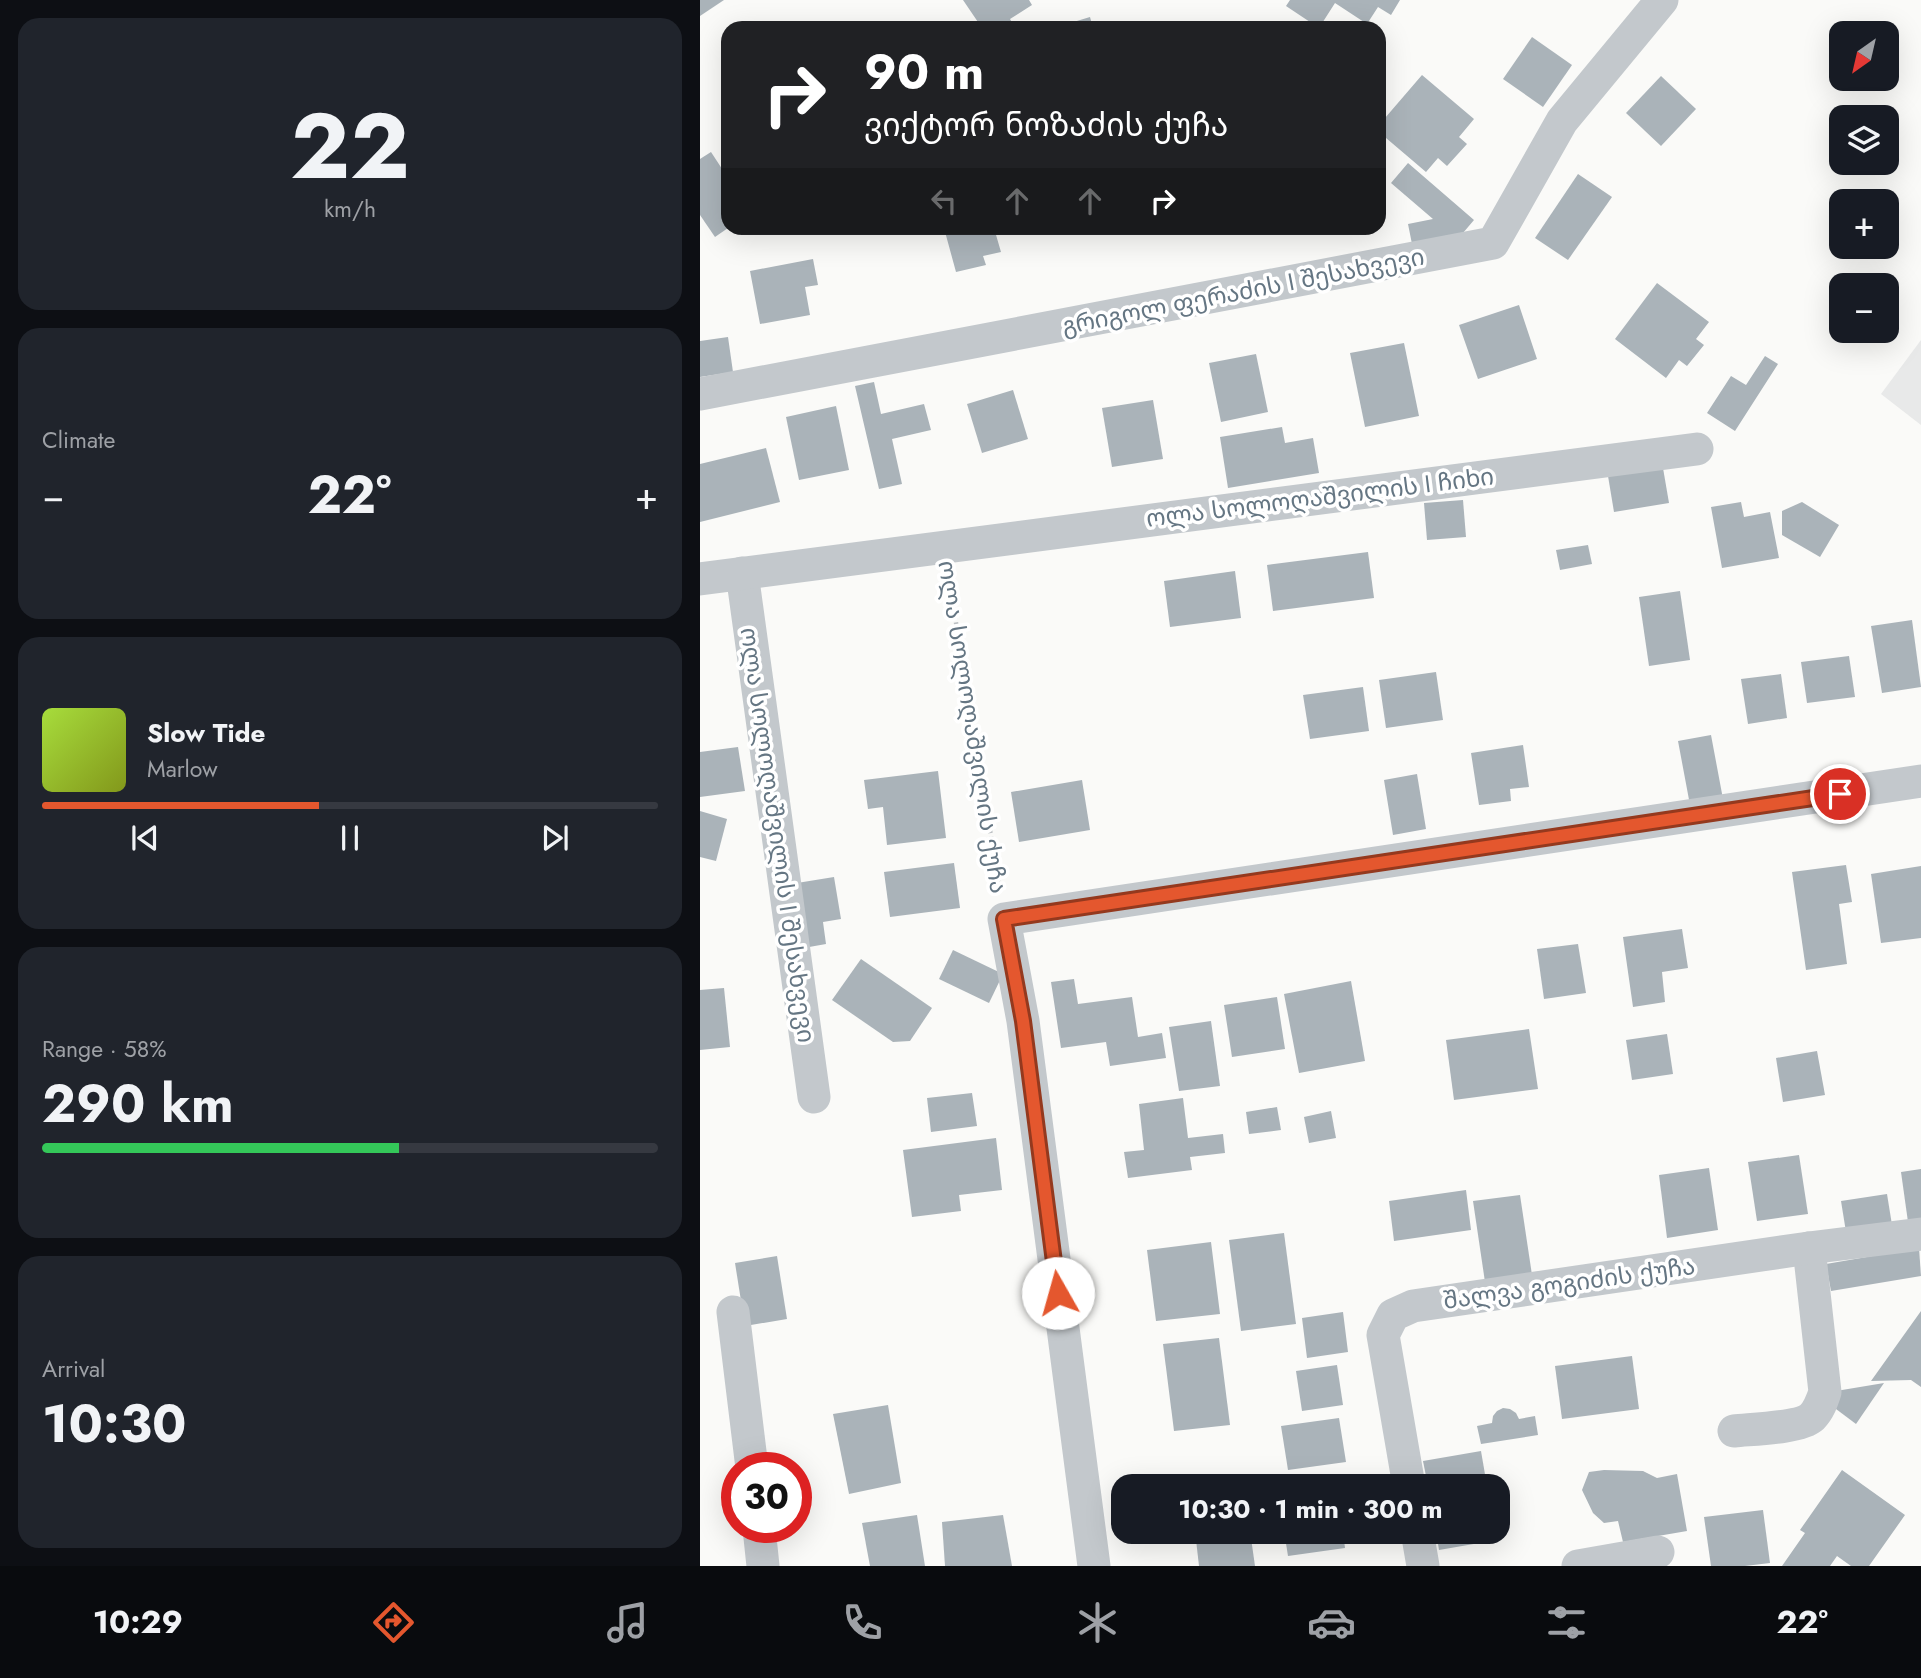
<!DOCTYPE html>
<html lang="en">
<head>
<meta charset="utf-8">
<style>
  body { margin:0; font-family:Jost,"Noto Sans Georgian",sans-serif; background:#20242c; color:#f1f3f6; height:100vh; display:flex; flex-direction:column; font-size:26px; white-space:nowrap }
  * { box-sizing:border-box; margin:0 }
  p { font-size:23px; color:#9ea1a6 }
  .icon { flex:none; width:38px; height:38px; fill:none; stroke:currentColor; stroke-width:2; stroke-linecap:round; stroke-linejoin:round }
  .map { position:relative; flex:1; overflow:hidden }
  .sheet { display:flex; flex-direction:column; gap:18px; padding:18px; background:#0d0f14; width:700px }
  .sheet>* { flex:none }
  .top-card { position:absolute; left:21px; top:21px; width:665px; height:214px; border-radius:21px; box-shadow:0 7px 28px #0002; background:#202124; color:#fff; overflow:hidden }
  .needle { width:46px; rotate:214deg }
  .tools { position:absolute; left:1129px; top:21px; display:grid; gap:14px }
  .tools a { display:grid; place-items:center; width:70px; height:70px; border-radius:14px; background:#171b24; box-shadow:0 7px 28px #0002; font-size:35px }
  .speed { position:absolute; left:21px; top:1452px; display:flex; gap:14px; font-size:35px; font-weight:700; text-align:center }
  .speed>* { display:grid; place-content:center; width:91px; height:91px; border-radius:50%; background:#171b24; box-shadow:0 7px 28px #0002; line-height:1 }
  .speed .limit { border:10px solid #d22; background:#fff; color:#111 }
  .pin { position:absolute; display:grid; place-items:center; width:60px; height:60px; color:#fff; margin:-30px; border:4px solid #fff; border-radius:50%; box-shadow:0 2px 7px #0007 }
  .me { position:absolute; width:77px; margin:-38px; rotate:353deg; stroke-linejoin:round; filter:drop-shadow(0 0 5px #0008) }
  .turn { display:flex; align-items:center; gap:24px; height:147px; padding:0 28px; font-size:32px }
  .turn .icon { width:91px; height:91px; stroke-width:2.5 }
  .turn b { display:block; font-size:49px; line-height:60px }
  .lanes { display:flex; align-items:center; height:66px; padding:0 28px; background:#0003; justify-content:center; gap:35px; direction:ltr }
  .lanes .off { opacity:.35 }
  .big { font-size:52px; font-weight:700; line-height:1.1 }
  .sheet .widget { flex:1; display:flex; flex-direction:column; justify-content:center; gap:10px; min-width:0; padding:0 24px; border-radius:21px; background:#20242c }
  .sheet .dial { align-items:center; gap:0 }
  .dial b { font-size:91px; line-height:1 }
  .song { display:flex; align-items:center; gap:21px }
  .cover { width:84px; height:84px; border-radius:10px; background:linear-gradient(135deg,hsl(80 70% 55%),hsl(70 70% 35%)) }
  .played { height:7px; border-radius:4px; background:linear-gradient(90deg,#e4572e 45%,#363941 45%) }
  .keys { display:flex; justify-content:space-around; direction:ltr }
  .heat { display:flex; justify-content:space-between; align-items:center; font-size:38px; direction:ltr }
  .charge { height:10px; border-radius:5px; background:linear-gradient(90deg,#34c759 58%,#363941 0) }
  .trip { position:absolute; left:411px; top:1474px; width:399px; height:70px; border-radius:21px; background:#171b24; box-shadow:0 7px 28px #0002; font-weight:700; line-height:70px; text-align:center }
  .tab-bar { display:flex; height:112px; justify-content:space-around; align-items:center; background:#090b0e; color:#9ea1a6 }
  .tab-bar .icon { width:49px; height:49px }
  .tab-bar .active { color:#e4572e }
  .tab-bar b { font-size:32px; color:#f1f3f6 }
  main { display:flex; flex:1; min-height:0 }
  .map>svg:first-child { display:block }
  .built { fill:#e8e9e9 }
  .building { fill:#aab3b9 }
  .lines { fill:none; stroke-linecap:round; stroke-linejoin:round }
  .path { stroke:#bbbfc2; stroke-width:4.5; stroke-dasharray:3.5 3.5; stroke-linecap:butt }
  .minor { stroke:#c3c8cc; stroke-width:33 }
  .route-casing { stroke:#94391e; stroke-width:18 }
  .route { stroke:#e4572e; stroke-width:12 }
  .labels { text-anchor:middle; dominant-baseline:central; stroke-width:7; stroke-linejoin:round; paint-order:stroke }
  .street-label { font-size:24px; fill:#657683; stroke:#fff }
</style>
</head>
<body>
<main>
<section class="sheet">
<div class="widget dial"><b>22</b><p>km/h</p></div>
<div class="widget"><p>Climate</p>
<div class="heat"><a>−</a><b class="big">22°</b><a>+</a></div>
</div>
<div class="widget">
<div class="song"><i class="cover"></i><div><b>Slow Tide</b><p>Marlow</p></div></div>
<div class="played"></div>
<div class="keys"><svg class="icon" aria-label="previous" viewBox="0 0 24 24"><path d="M18 5L8 12l10 7zM5 5v14"/></svg><svg class="icon" aria-label="pause" viewBox="0 0 24 24"><path d="M8 5v14M16 5v14"/></svg><svg class="icon" aria-label="next" viewBox="0 0 24 24"><path d="M6 5l10 7-10 7zM19 5v14"/></svg></div>
</div>
<div class="widget"><p>Range · 58%</p><b class="big">290 km</b><div class="charge"></div></div>
<div class="widget"><p>Arrival</p><b class="big">10:30</b></div>
</section>
<div class="map">
<svg width="1221" height="1566" viewBox="0 0 1221 1566">
  <rect width="100%" height="100%" fill="#fafaf8"/>
  <polygon class="built" points="1221,340 1221,425 1181,394"/>
  <g class="building">
    <polygon points="0,0 24,0 0,16"/>
    <polygon points="263,0 329,0 332,5 310,19 314,26 310,28 282,28"/>
    <polygon points="590,0 700,0 691,15 678,7 667,24 635,3 619,28 586,6"/>
    <polygon points="390,17 393,28 357,28 357,27"/>
    <polygon points="832,37 872,65 843,107 803,79"/>
    <polygon points="722,75 774,119 759,137 767,144 747,166 738,158 726,172 679,132 679,125"/>
    <polygon points="961,76 996,109 961,146 926,113"/>
    <polygon points="11,152 28,178 28,228 15,237 0,215 0,159"/>
    <polygon points="708,163 774,220 757,240 713,249 708,224 733,219 691,183"/>
    <polygon points="878,174 912,197 868,260 835,238"/>
    <polygon points="244,228 294,228 301,252 283,256 286,265 256,272"/>
    <polygon points="113,259 118,285 105,287 110,315 60,324 50,271"/>
    <polygon points="957,283 1009,322 996,339 1004,345 987,366 979,360 966,378 915,339"/>
    <polygon points="819,305 837,359 778,379 759,325"/>
    <polygon points="28,337 33,372 0,377 0,341"/>
    <polygon points="704,343 719,416 665,427 650,353"/>
    <polygon points="556,354 568,412 521,422 509,363"/>
    <polygon points="1065,356 1078,364 1035,431 1007,413 1031,376 1046,385"/>
    <polygon points="174,382 181,414 224,404 231,430 192,439 202,484 179,489 155,386"/>
    <polygon points="313,390 328,439 282,453 267,404"/>
    <polygon points="453,400 463,459 412,467 402,408"/>
    <polygon points="136,406 149,470 99,480 86,417"/>
    <polygon points="582,427 585,443 613,438 619,473 528,488 520,437"/>
    <polygon points="66,448 80,502 0,522 0,464"/>
    <polygon points="963,468 969,503 914,512 908,476"/>
    <polygon points="763,500 766,537 727,540 724,503"/>
    <polygon points="1041,502 1044,517 1070,512 1079,558 1022,568 1011,507"/>
    <polygon points="1102,502 1139,525 1120,557 1082,535 1082,511"/>
    <polygon points="888,545 892,564 860,570 856,550"/>
    <polygon points="668,552 674,598 573,611 567,565"/>
    <polygon points="535,571 541,618 470,627 464,581"/>
    <polygon points="980,591 990,660 949,666 939,597"/>
    <polygon points="1212,620 1221,687 1182,693 1171,626"/>
    <polygon points="1149,656 1155,697 1107,703 1101,662"/>
    <polygon points="736,672 743,720 686,728 679,680"/>
    <polygon points="1081,674 1087,718 1048,724 1041,679"/>
    <polygon points="663,687 669,731 610,739 603,695"/>
    <polygon points="1011,735 1023,799 990,805 978,741"/>
    <polygon points="823,745 829,787 810,789 811,801 779,805 771,753"/>
    <polygon points="38,747 45,791 0,797 0,752"/>
    <polygon points="238,771 246,838 187,845 183,807 168,809 164,780"/>
    <polygon points="717,774 726,829 693,835 684,780"/>
    <polygon points="382,780 390,830 319,842 311,792"/>
    <polygon points="0,811 27,819 16,861 0,857"/>
    <polygon points="254,863 260,908 190,917 184,872"/>
    <polygon points="1146,865 1152,902 1139,904 1147,964 1106,970 1092,872"/>
    <polygon points="1221,866 1221,938 1181,943 1171,874"/>
    <polygon points="134,877 141,919 123,922 126,944 98,949 97,883"/>
    <polygon points="982,929 988,968 962,972 965,1002 933,1007 923,937"/>
    <polygon points="878,944 886,993 844,999 837,949"/>
    <polygon points="253,950 303,974 289,1003 239,979"/>
    <polygon points="161,959 232,1008 210,1041 193,1042 132,1000"/>
    <polygon points="374,979 378,1004 432,997 438,1037 462,1033 466,1058 410,1066 406,1042 361,1048 351,982"/>
    <polygon points="651,981 665,1061 599,1073 584,994"/>
    <polygon points="24,988 30,1047 0,1050 0,990"/>
    <polygon points="577,997 585,1049 532,1057 524,1005"/>
    <polygon points="511,1021 520,1086 479,1091 469,1027"/>
    <polygon points="829,1029 838,1089 754,1100 746,1040"/>
    <polygon points="967,1034 973,1074 932,1080 926,1040"/>
    <polygon points="1117,1051 1125,1095 1083,1102 1076,1058"/>
    <polygon points="272,1093 277,1126 231,1132 227,1098"/>
    <polygon points="483,1098 488,1138 523,1134 525,1153 490,1157 492,1170 428,1178 424,1152 444,1150 439,1104"/>
    <polygon points="577,1107 581,1130 549,1134 546,1112"/>
    <polygon points="631,1111 636,1138 609,1143 604,1117"/>
    <polygon points="296,1138 302,1190 259,1195 261,1211 212,1217 203,1150"/>
    <polygon points="1099,1155 1108,1214 1057,1221 1048,1162"/>
    <polygon points="1009,1168 1018,1230 967,1238 959,1175"/>
    <polygon points="1221,1169 1221,1221 1208,1222 1201,1172"/>
    <polygon points="766,1190 771,1230 694,1241 689,1201"/>
    <polygon points="1187,1194 1192,1225 1146,1232 1141,1201"/>
    <polygon points="820,1195 832,1275 785,1282 773,1201"/>
    <polygon points="584,1233 596,1324 541,1331 529,1240"/>
    <polygon points="511,1242 520,1314 456,1321 447,1250"/>
    <polygon points="1219,1248 1221,1276 1131,1291 1126,1264"/>
    <polygon points="77,1256 87,1319 45,1326 35,1263"/>
    <polygon points="1221,1311 1221,1387 1211,1380 1171,1381"/>
    <polygon points="643,1312 648,1352 607,1358 602,1318"/>
    <polygon points="519,1338 530,1425 474,1431 463,1344"/>
    <polygon points="932,1356 939,1409 862,1419 855,1366"/>
    <polygon points="637,1365 643,1405 602,1411 596,1371"/>
    <polygon points="1184,1383 1156,1424 1132,1406 1130,1392"/>
    <polygon points="188,1405 201,1483 149,1494 133,1414"/>
    <polygon points="803,1408 810,1409 816,1413 819,1419 835,1416 838,1435 781,1444 777,1426 792,1423 793,1416 797,1411"/>
    <polygon points="639,1418 646,1462 588,1470 581,1426"/>
    <polygon points="781,1451 787,1486 728,1486 723,1461"/>
    <polygon points="904,1470 943,1471 957,1478 977,1474 987,1531 923,1542 918,1521 904,1523 893,1513 882,1490 889,1472"/>
    <polygon points="1142,1470 1205,1515 1169,1566 1151,1566 1137,1556 1130,1566 1082,1566 1105,1533 1100,1530"/>
    <polygon points="494,1476 508,1486 487,1486"/>
    <polygon points="1063,1510 1070,1563 1045,1566 1011,1566 1004,1517"/>
    <polygon points="217,1515 225,1566 170,1566 162,1523"/>
    <polygon points="303,1515 312,1566 245,1566 242,1522"/>
    <polygon points="495,1531 550,1531 555,1566 499,1566"/>
    <polygon points="584,1531 643,1531 645,1548 588,1556"/>
    <polygon points="736,1531 795,1531 797,1540 739,1550"/>
  </g>
  <g class="lines">
    <polyline class="path" points="248,574 300,891"/>
    <g class="minor">
      <polyline points="0,394 793,243 862,121 962,0"/>
      <polyline points="42,573 114,1097"/>
      <polyline points="0,579 997,449"/>
      <polyline points="33,1312 52,1468"/>
      <path d="M1034 1431C1052 1429 1100 1428 1112 1417 1119 1410 1122 1401 1125 1392L1109 1248"/>
      <polyline points="709,1486 683,1335 693,1315 713,1306 1109,1248 1221,1234"/>
      <polyline points="59,1528 63,1566"/>
      <polyline points="717,1531 723,1566"/>
      <polyline points="394,1566 323,1021 304,919 1221,781"/>
      <polyline points="878,1566 958,1552"/>
    </g>
  </g>
  <g class="lines">
    <g class="route-casing">
      <polyline id="route" points="358,1293 323,1021 304,919 1140,794"/>
    </g>
    <use href="#route" class="route"/>
  </g>
  <g class="labels">
    <g class="street-label">
      <text transform="translate(543 291) rotate(-11)">გრიგოლ ფერაძის I შესახვევი</text>
      <text transform="translate(620 497) rotate(-7)">ოლა სოლოღაშვილის I ჩიხი</text>
      <text transform="translate(273 727) rotate(81)">ოლა სოლოღაშვილის ქუჩა</text>
      <text transform="translate(78 835) rotate(82)">ოლა სოლოღაშვილის I შესახვევი</text>
      <text transform="translate(869 1283) rotate(-8)">შალვა გოგიძის ქუჩა</text>
    </g>
  </g>
</svg>
<div class="tools">
<a><svg class="needle" viewBox="-14 -14 28 28"><path d="M0-13l5 13h-10z" fill="#e53935"/><path d="M0 13l5-13h-10z" fill="#9ea1a6"/></svg></a>
<a><svg class="icon" aria-label="layers" viewBox="0 0 24 24"><path d="M12 4l9 5-9 5-9-5zM3 14l9 5 9-5"/></svg></a>
<a>+</a>
<a>−</a>
</div>
<div class="speed"><div class="limit">30</div></div>
<div class="pin" style="left:1140px;top:794px;background:#d93025"><svg class="icon" aria-label="arrive" viewBox="0 0 24 24"><path d="M6 21V4h12l-3 4 3 4H6"/></svg></div>
<svg class="me" style="left:358px;top:1293px" viewBox="-20 -20 40 40"><circle r="19" fill="#fff"/><path d="M0-13L10 11 0 6-10 11z" fill="#e4572e"/></svg>
<div class="trip">10:30 · 1 min · 300 m</div>
<div class="top-card">
<div class="turn"><svg class="icon" aria-label="right" viewBox="0 0 24 24"><path d="M7 20v-9h11M14 6l5 5-5 5"/></svg><div><b>90 m</b>ვიქტორ ნოზაძის ქუჩა</div></div>
<div class="lanes"><svg class="icon off" aria-label="left" viewBox="0 0 24 24"><path d="M17 20v-9H6M10 6l-5 5 5 5"/></svg><svg class="icon off" aria-label="ahead" viewBox="0 0 24 24"><path d="M12 20V5M6 11l6-6 6 6"/></svg><svg class="icon off" aria-label="ahead" viewBox="0 0 24 24"><path d="M12 20V5M6 11l6-6 6 6"/></svg><svg class="icon" aria-label="right" viewBox="0 0 24 24"><path d="M7 20v-9h11M14 6l5 5-5 5"/></svg></div>
</div>
</div>
</main>
<nav class="tab-bar">
<b>10:29</b>
<svg class="icon active" aria-label="directions" viewBox="0 0 24 24"><path d="M12 3l9 9-9 9-9-9zM9 14v-3h6M13 9l2 2-2 2"/></svg>
<svg class="icon" aria-label="music" viewBox="0 0 24 24"><path d="M9 18V5l10-2v13"/><circle cx="6" cy="18" r="3"/><circle cx="16" cy="16" r="3"/></svg>
<svg class="icon" aria-label="phone" viewBox="0 0 24 24"><path d="M5 4h4l2 5-3 2q2 4 5 5l2-3 5 2v4C11 20 4 13 5 4z"/></svg>
<svg class="icon" aria-label="climate" viewBox="0 0 24 24"><path d="M12 3v18M4 7l16 10M4 17L20 7"/></svg>
<svg class="icon" aria-label="car" viewBox="0 0 24 24"><path d="M5 17H2v-5l4-1 3-4h7l3 4 3 1v5h-3M9 17h6M6 11h13"/><circle cx="7" cy="17" r="2"/><circle cx="17" cy="17" r="2"/></svg>
<svg class="icon" aria-label="filters" viewBox="0 0 24 24"><path d="M4 7h16M4 17h16"/><circle cx="9" cy="7" r="2"/><circle cx="15" cy="17" r="2"/></svg>
<b>22°</b>
</nav>
</body>
</html>
